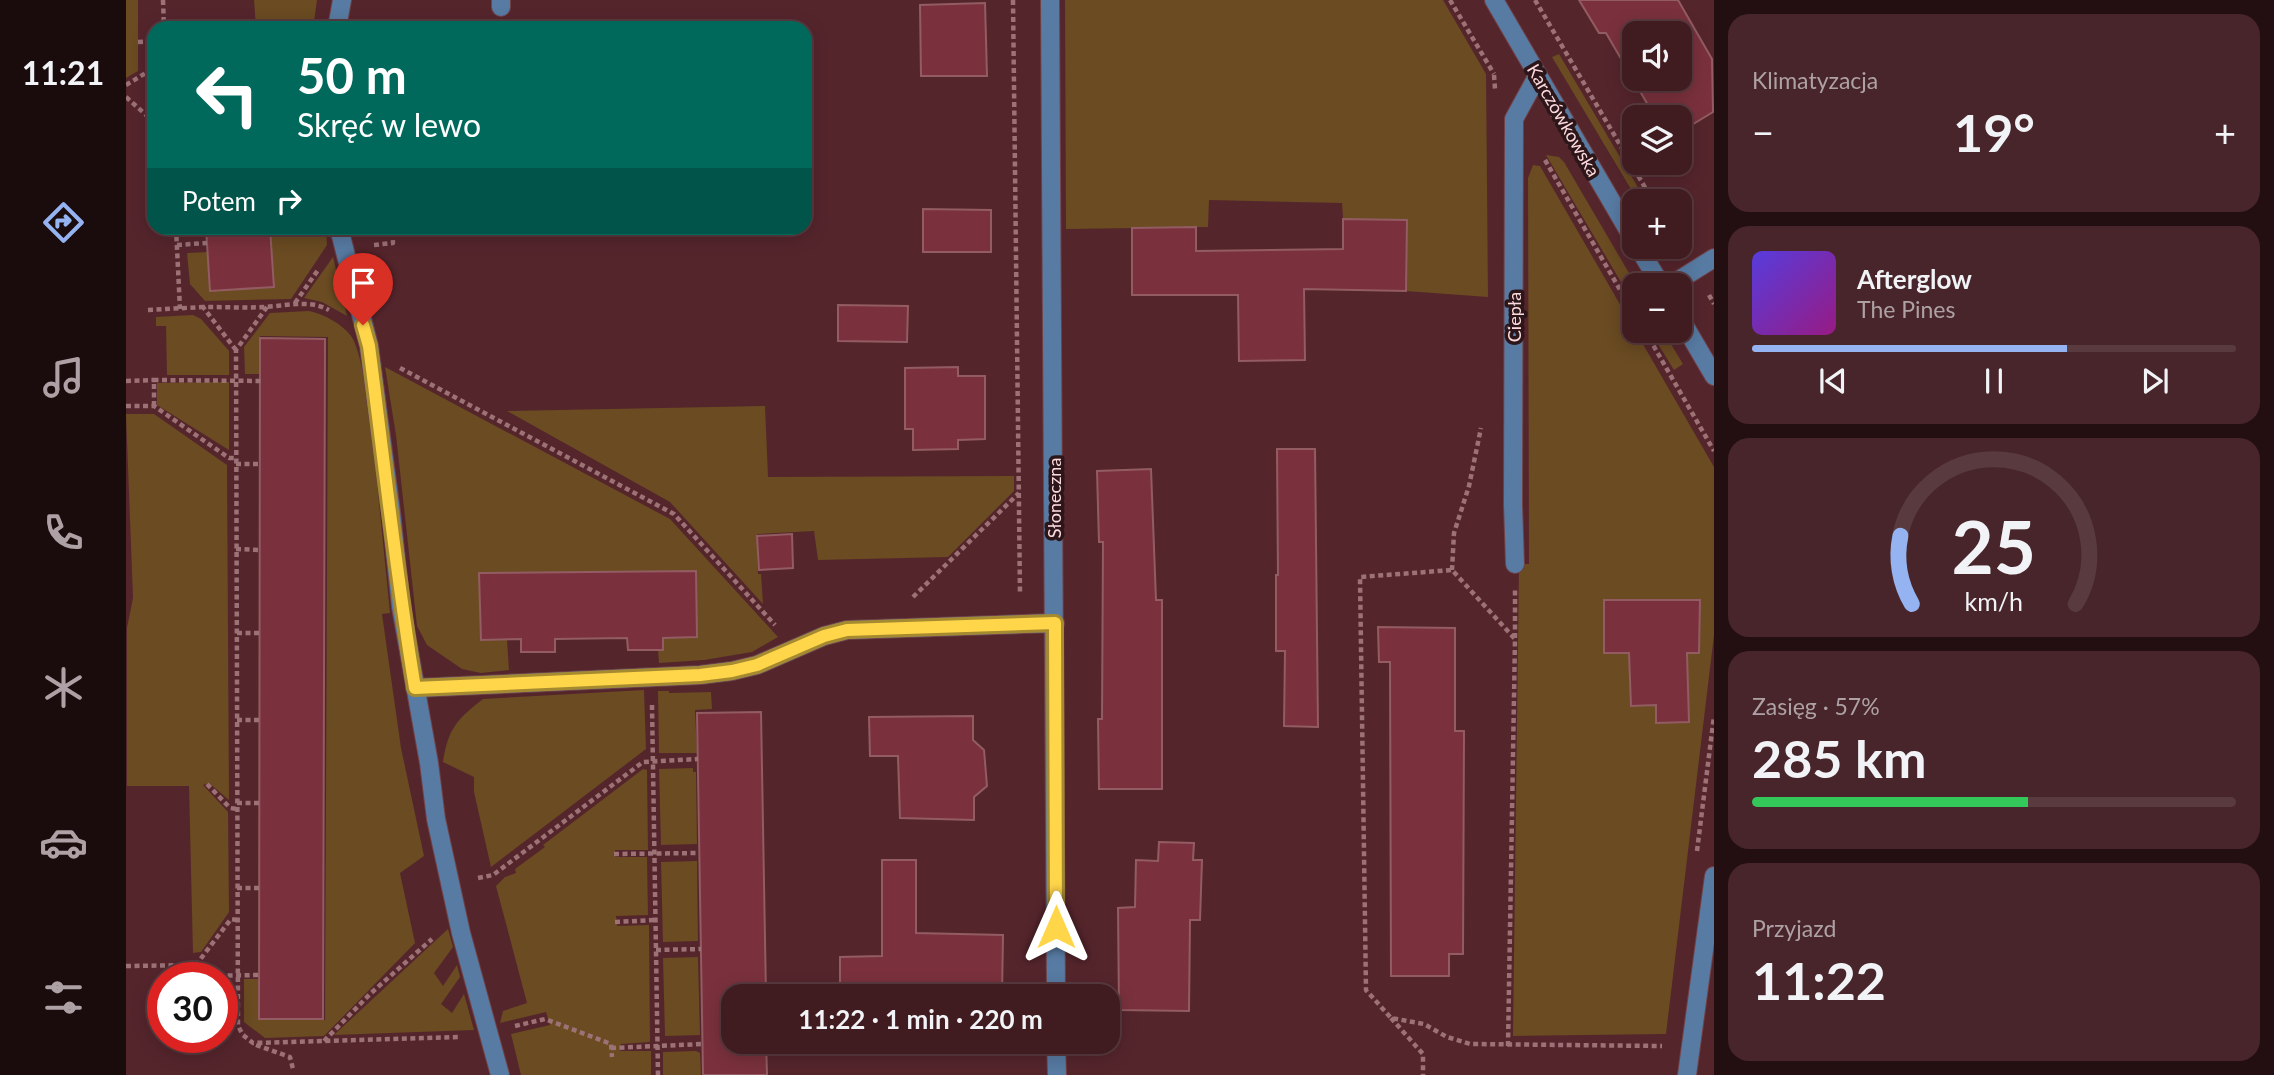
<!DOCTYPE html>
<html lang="pl">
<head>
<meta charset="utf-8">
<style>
  body { margin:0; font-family:Lato,sans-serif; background:#47252a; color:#f1f3f6; height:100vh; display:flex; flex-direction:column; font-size:26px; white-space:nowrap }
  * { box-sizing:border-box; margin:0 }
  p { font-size:23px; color:#aea1a5 }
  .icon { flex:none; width:38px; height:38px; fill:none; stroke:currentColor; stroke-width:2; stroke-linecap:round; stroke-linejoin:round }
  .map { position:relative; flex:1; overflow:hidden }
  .details { display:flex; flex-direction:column; gap:14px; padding:14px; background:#230f12; width:560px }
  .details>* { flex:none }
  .banner { position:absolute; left:21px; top:21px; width:665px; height:214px; border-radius:21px; box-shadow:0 4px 18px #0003,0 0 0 2px #593a3f; background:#00695c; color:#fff; overflow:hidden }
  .tools { position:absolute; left:1496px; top:21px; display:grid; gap:14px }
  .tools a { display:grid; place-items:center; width:70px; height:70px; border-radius:14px; background:#401c21; box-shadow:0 4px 18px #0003,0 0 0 2px #593a3f; font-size:35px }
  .speed { position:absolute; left:21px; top:962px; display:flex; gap:14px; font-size:35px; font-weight:700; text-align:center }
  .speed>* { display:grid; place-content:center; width:91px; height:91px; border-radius:50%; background:#401c21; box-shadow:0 4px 18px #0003,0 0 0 2px #593a3f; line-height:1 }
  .speed .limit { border:10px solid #d22; background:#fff; color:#111 }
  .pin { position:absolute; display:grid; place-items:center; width:60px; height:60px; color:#fff; margin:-72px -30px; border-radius:50% 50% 50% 0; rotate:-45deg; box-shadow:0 0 7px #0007 }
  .pin .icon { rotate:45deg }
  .me { position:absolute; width:77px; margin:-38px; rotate:0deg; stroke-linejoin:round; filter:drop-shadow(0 0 5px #0008) }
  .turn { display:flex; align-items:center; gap:24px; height:147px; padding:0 35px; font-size:32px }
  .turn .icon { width:91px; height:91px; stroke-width:2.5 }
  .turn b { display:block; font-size:49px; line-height:60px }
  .then { display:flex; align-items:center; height:66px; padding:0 35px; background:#0003; gap:14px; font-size:26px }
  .big { font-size:52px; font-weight:700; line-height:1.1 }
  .details .card { flex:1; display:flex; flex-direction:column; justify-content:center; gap:10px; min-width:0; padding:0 24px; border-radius:21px; background:#47252a }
  .details .dial { align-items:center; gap:0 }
  .dial svg { height:182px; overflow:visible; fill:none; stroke:#593a3f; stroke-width:7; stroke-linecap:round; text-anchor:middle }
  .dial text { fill:#f1f3f6; stroke:none }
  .song { display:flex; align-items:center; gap:21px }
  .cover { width:84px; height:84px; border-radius:10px; background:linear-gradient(135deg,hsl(250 70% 55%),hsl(310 70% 35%)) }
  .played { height:7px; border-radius:4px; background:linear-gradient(90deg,#95b2f1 65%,#593a3f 65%) }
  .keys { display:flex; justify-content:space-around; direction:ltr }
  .heat { display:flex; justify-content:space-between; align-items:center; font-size:38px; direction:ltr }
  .charge { height:10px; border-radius:5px; background:linear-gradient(90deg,#34c759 57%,#593a3f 0) }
  .trip { position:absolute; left:595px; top:984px; width:399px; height:70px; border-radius:21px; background:#401c21; box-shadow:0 4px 18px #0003,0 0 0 2px #593a3f; font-weight:700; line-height:70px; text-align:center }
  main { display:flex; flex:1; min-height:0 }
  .menu { display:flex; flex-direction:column; width:126px; justify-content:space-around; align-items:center; background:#1a0b0d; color:#aea1a5 }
  .menu .icon { width:49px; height:49px }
  .menu .on { color:#95b2f1 }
  .menu b { font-size:32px; color:#f1f3f6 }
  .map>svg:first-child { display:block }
  .green { fill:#6a4b22 }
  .building { fill:#7a313d; stroke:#925c62; stroke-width:2; fill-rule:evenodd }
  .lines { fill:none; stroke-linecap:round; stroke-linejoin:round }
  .minor-casing { stroke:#704248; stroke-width:20 }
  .path { stroke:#9c7277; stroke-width:4.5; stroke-dasharray:5 3.5; stroke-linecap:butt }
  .minor { stroke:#587ba3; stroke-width:18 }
  .route-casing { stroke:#a68a30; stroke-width:18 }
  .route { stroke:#ffd54a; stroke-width:12 }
  .labels { text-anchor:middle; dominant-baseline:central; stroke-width:7; stroke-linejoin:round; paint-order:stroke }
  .street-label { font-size:18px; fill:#fcdbde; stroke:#2c1619 }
</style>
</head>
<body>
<main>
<nav class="menu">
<b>11:21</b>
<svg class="icon on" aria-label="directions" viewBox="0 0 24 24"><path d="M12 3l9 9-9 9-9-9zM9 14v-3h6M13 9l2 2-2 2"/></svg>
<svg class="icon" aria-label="music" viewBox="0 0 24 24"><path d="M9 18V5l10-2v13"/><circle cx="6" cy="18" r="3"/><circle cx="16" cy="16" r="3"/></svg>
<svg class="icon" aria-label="phone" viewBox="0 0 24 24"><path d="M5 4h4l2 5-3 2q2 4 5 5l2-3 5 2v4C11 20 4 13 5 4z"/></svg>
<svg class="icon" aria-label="climate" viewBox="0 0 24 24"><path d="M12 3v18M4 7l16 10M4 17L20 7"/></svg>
<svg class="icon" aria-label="car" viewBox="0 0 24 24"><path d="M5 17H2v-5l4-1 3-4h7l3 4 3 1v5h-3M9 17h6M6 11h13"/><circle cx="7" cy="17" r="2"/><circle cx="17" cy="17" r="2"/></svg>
<svg class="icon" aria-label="filters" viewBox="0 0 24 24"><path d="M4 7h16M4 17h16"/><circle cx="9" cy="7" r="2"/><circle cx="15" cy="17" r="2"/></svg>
</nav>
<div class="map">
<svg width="1588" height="1075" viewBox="0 0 1588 1075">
  <rect width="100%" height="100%" fill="#55252c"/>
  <g class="green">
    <polygon points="0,0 12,0 12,71 0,78"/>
    <polygon points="128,0 191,0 187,28 130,28"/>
    <polygon points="939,0 1317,0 1360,74 1362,297 1280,291 1281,221 1217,219 1216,203 1083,200 1082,227 940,229"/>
    <polygon points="1433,54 1520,201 1512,201 1426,57"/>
    <polygon points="1420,155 1433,157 1438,162 1510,285 1508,285 1508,304"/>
    <polygon points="1407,165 1414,166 1588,467 1588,635 1540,1034 1387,1036 1393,564 1403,564 1402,178"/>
    <polygon points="144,228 200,228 201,245 165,299 79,301 64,284 61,253 81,252 84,291 148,286"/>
    <polygon points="207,257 221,316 196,302 178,298"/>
    <path d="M183 311C198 314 216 324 225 336 234 347 241 395 244 411L264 613 256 614 275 748 298 856 274 873 289 943 198 1036 139 1038 118 1022V979H132V1020H199L202 337 134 336 133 374H119L118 347 144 313Z"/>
    <polygon points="67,315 75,319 103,351 103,375 41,375 40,326 30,326 30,317"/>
    <polygon points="1524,331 1537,331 1557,364 1548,370"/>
    <polygon points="259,367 544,519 652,637 626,652 578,660 533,663 532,650 537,638 571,637 570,571 354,573 355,640 381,640 383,670 355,673 336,669 301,645 291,626 270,435"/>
    <polygon points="103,382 103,450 31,405 31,383"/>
    <polygon points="639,406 642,477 888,476 888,491 822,557 692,560 688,531 631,534 632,574 635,574 637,604 544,502 381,411"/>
    <polygon points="0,414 28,414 101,465 103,800 83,783 77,785 102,812 103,912 75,952 67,953 63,786 1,786 1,628 7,598"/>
    <path d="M518 690 520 749 365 867 348 792V777L317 762C322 729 331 719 357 699Z"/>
    <polygon points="532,691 543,691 543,693 585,692 586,709 569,710 571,753 533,753"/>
    <polygon points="567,768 567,772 570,772 571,844 535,845 533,769"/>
    <polygon points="517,769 521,770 522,850 489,850 489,857 521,857 522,915 490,916 491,926 523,925 524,1042 495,1044 494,1051 525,1051 525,1075 395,1075 385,1034 424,1025 420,1012 374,1023 377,1011 401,1003 370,886 379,877 390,873 389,869 419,847 417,845"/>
    <polygon points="571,861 572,941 537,942 535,862"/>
    <polygon points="322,929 327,947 308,973 317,986 331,965 334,977 315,1004 326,1013 338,994 348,1030 208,1035"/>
    <polygon points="572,957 574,1035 539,1036 537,958"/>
    <polygon points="570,1051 574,1053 575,1075 537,1075 537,1052"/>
  </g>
  <g class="building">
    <path d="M1453 0H1552L1586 59 1587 112 1554 132V117H1529L1480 33H1473ZM1508 33H1554V79H1508Z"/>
    <polygon points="859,3 861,76 795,76 794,5"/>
    <polygon points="797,209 865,210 865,252 797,252"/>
    <polygon points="1217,219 1281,220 1280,291 1178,289 1179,360 1113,361 1112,295 1006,295 1006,228 1070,227 1070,251 1217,249"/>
    <polygon points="80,228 144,228 148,287 84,291"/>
    <polygon points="712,305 782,306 781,342 712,341"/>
    <polygon points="134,338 199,339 197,1019 133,1019"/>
    <polygon points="832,367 832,376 859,376 859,439 832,440 832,449 787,450 787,429 779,429 779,368"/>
    <polygon points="1151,449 1189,449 1192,727 1158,726 1159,651 1150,651 1150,575 1152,575"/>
    <polygon points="1025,469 1030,600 1036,600 1036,789 973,789 972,719 976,719 977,542 973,542 971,471"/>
    <polygon points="666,534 667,568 633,570 631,536"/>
    <polygon points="570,571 571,637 537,638 537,650 502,650 501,638 429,639 429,652 395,652 395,639 355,640 353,573"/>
    <polygon points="1478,600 1574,600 1573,653 1561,653 1563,722 1530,723 1530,705 1505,706 1503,653 1478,653"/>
    <polygon points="1252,627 1329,628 1329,731 1338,731 1337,954 1323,954 1323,976 1265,976 1264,662 1253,662"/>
    <polygon points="635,712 640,996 607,996 607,1041 640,1041 641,1075 577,1075 571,713"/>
    <polygon points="847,716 847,740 858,750 861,786 848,797 848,820 774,818 772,756 744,756 743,717"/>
    <polygon points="1033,842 1068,843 1067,860 1076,860 1074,920 1064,920 1063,1011 993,1010 992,908 1009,907 1010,860 1032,861"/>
    <polygon points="756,860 790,860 790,933 877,935 876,996 714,996 714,957 756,956"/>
  </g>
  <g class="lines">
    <g class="minor-casing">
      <g id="minor">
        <polyline points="375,0 375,7"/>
        <polyline points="924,0 930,996"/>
        <polyline points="1368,0 1508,240"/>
        <polyline points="211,28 216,0"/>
        <polyline points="213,228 243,346 265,512 275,607 303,763 310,819 335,933 374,1075"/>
        <polyline points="1512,247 1535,285"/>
        <polyline points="1545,285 1588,258"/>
        <polyline points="1554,318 1588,376"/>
        <polyline points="1389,564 1387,505 1388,119 1412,75"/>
        <polyline points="289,688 574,675 606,671 631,665 698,636 721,630 929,623"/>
        <polyline points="930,1041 931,1075"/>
        <polyline points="1561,1075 1588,876"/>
      </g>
    </g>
    <g class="path">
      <polyline points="37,0 38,28"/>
      <polyline points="887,0 894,594"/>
      <polyline points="1324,0 1368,74"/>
      <polyline points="1409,0 1527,201"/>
      <polyline points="12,42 28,41"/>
      <polyline points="1368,75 1369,89"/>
      <polyline points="0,85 28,68"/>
      <polyline points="0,97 28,122"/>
      <polyline points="1419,160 1508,314"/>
      <polyline points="50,228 54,309"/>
      <polyline points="51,245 81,243"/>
      <polyline points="248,245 267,243 266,228"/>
      <polyline points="1583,295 1588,304"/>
      <polyline points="169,303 192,270"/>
      <polyline points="141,307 110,350 112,1026 117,1035 127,1043 334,1037"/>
      <polyline points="22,310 77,307"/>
      <polyline points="1519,331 1588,451"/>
      <path d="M110 350 77 307C97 307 118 308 138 307 160 306 183 299 203 310"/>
      <polyline points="274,368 548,514 649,625"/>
      <polyline points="0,381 28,380"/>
      <polyline points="0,406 28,406 103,458 110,458"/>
      <polyline points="28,406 28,380 135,381"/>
      <polyline points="110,464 134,464"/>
      <polyline points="110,549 134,550"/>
      <polyline points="1326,570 1328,533 1343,486 1355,428"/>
      <polyline points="787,597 893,493"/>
      <polyline points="111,633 134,633"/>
      <polyline points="1389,638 1389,590"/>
      <polyline points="526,705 532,1075"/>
      <polyline points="111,720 133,720"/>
      <polyline points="81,784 104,808 111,809"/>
      <polyline points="111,803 134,803"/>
      <polyline points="1571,851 1588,716"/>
      <polyline points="488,854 573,853"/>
      <polyline points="352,878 367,875 517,762 572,759"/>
      <polyline points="111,888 133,888"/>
      <polyline points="111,920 105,919 70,965 76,976 133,975"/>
      <polyline points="489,922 530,920"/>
      <polyline points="530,950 575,949"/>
      <polyline points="0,966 69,965"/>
      <polyline points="1265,1018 1297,1054 1297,1075"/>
      <polyline points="389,1026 419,1019 485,1044 486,1057"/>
      <polyline points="198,1041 244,994 306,939"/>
      <polyline points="130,1045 164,1057 167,1069"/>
      <polyline points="1382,1046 1389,639 1326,570 1234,577 1240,990 1265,1018 1298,1024 1321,1037 1344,1044 1536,1046"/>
      <polyline points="485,1048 577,1044"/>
    </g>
    <use href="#minor" class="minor"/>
  </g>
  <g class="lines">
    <g class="route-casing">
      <path id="route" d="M237 325 243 346C258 460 270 575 289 688L574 675 606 671 631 665 698 636 721 630 929 623 930 927"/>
    </g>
    <use href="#route" class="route"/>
  </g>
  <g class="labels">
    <g class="street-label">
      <text transform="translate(1438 120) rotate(60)">Karczówkowska</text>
      <text transform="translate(1388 317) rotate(-90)">Ciepła</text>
      <text transform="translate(928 498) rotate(-90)">Słoneczna</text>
    </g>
  </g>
</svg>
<div class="tools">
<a><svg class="icon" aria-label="sound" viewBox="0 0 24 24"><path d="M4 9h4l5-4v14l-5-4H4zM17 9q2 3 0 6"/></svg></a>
<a><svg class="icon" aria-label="layers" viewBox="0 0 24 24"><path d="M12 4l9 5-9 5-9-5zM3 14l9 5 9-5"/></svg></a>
<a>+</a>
<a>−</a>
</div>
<div class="speed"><div class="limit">30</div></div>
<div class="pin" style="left:237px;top:325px;background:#d93025"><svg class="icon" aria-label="arrive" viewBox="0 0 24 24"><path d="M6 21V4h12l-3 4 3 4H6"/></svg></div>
<svg class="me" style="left:930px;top:927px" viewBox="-20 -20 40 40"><path d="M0-17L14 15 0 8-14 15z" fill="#ffd54a" stroke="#fff" stroke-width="4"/></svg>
<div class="trip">11:22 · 1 min · 220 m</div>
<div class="banner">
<div class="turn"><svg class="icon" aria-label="left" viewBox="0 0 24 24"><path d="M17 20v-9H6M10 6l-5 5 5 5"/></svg><div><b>50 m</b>Skręć w lewo</div></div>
<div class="then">Potem<svg class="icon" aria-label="right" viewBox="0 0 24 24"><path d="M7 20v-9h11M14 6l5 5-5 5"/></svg></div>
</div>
</div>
<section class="details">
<div class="card"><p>Klimatyzacja</p>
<div class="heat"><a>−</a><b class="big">19°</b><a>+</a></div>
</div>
<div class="card">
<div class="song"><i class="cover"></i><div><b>Afterglow</b><p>The Pines</p></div></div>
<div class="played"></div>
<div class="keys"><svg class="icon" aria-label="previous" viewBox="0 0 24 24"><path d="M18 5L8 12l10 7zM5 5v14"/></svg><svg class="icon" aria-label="pause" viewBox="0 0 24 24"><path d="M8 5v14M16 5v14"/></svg><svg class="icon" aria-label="next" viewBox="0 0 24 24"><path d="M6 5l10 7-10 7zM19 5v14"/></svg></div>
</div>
<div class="card dial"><svg viewBox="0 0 100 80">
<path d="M14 69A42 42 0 1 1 86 69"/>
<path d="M14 69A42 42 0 0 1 9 39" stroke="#95b2f1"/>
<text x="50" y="56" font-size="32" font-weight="700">25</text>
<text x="50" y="72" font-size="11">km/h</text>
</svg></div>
<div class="card"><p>Zasięg · 57%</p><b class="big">285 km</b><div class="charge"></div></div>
<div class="card"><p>Przyjazd</p><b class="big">11:22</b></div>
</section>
</main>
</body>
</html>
